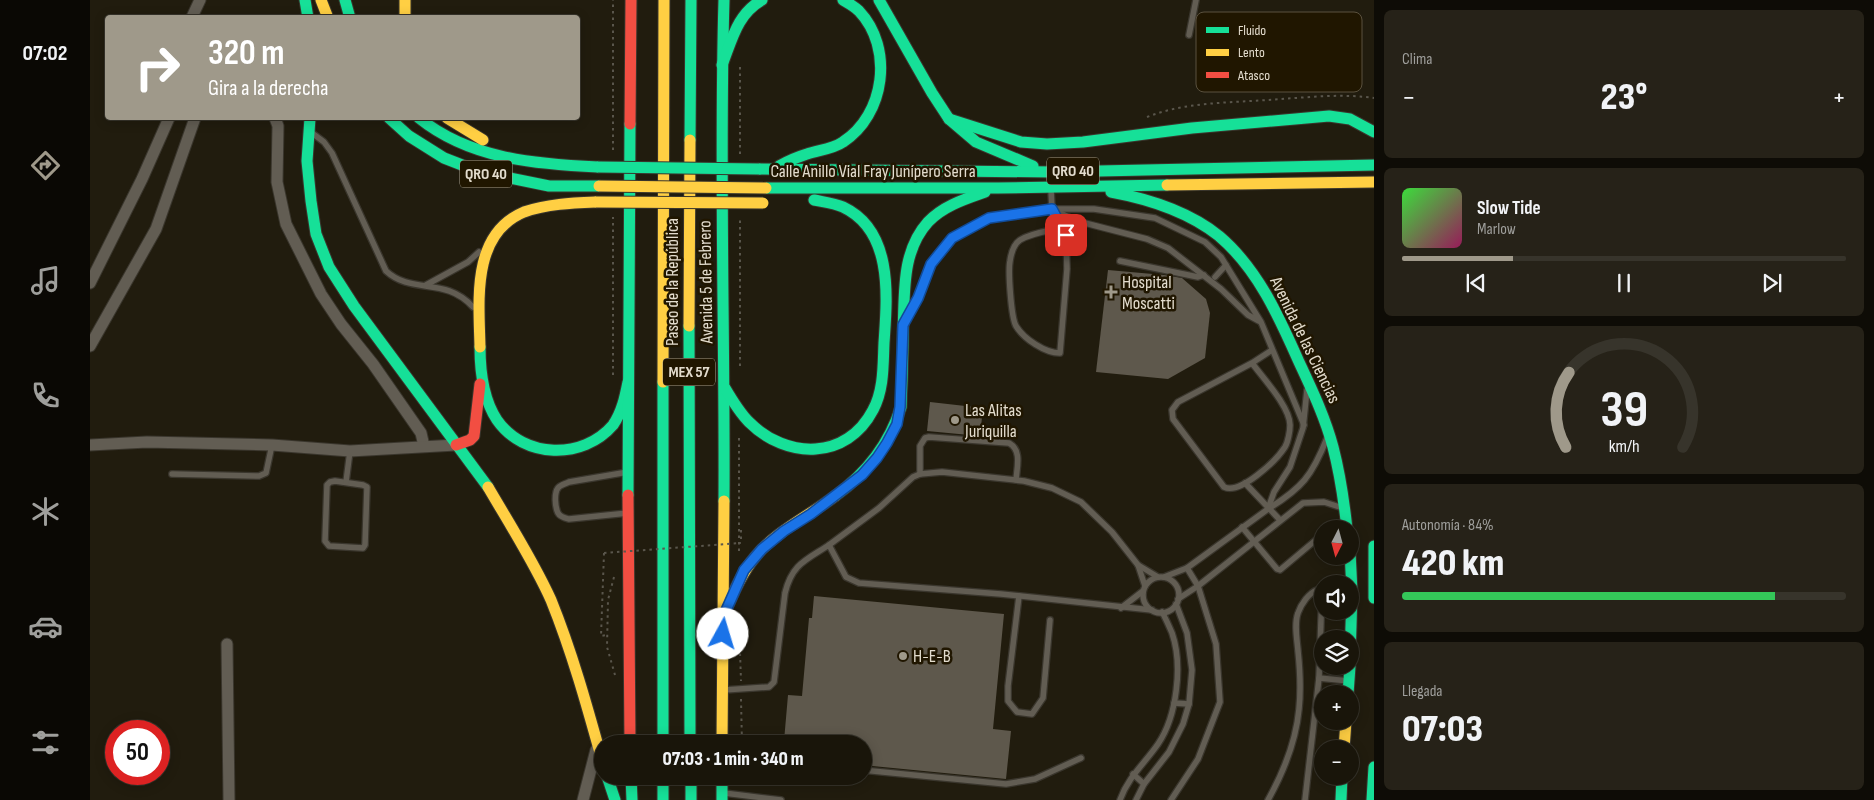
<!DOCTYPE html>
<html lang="es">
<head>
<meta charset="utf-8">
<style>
  body { margin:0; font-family:"Sofia Sans Condensed",sans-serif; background:#262218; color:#f1f3f6; height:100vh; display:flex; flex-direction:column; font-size:19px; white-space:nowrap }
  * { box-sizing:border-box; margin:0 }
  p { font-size:16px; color:#9f9f9c }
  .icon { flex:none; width:28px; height:28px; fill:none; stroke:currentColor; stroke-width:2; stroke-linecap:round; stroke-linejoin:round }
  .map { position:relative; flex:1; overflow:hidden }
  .panel { display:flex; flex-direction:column; gap:10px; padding:10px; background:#0e0c06; width:500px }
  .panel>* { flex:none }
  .guide { position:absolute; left:15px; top:15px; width:475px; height:105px; border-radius:5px; box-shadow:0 2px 12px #0003,0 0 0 1px #37342b; background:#9f998a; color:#fff; overflow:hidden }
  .needle { width:32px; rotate:186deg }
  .tools { position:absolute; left:1224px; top:520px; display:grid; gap:10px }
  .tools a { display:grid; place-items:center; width:45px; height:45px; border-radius:50%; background:#19150a; box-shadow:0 2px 12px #0003,0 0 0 1px #37342b; font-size:25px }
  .speed { position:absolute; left:15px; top:720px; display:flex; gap:10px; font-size:25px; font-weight:700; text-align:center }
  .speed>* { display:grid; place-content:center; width:65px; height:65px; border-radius:50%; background:#19150a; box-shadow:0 2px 12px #0003,0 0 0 1px #37342b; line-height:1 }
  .speed .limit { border:8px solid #d22; background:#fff; color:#111 }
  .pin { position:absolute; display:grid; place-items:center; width:42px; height:42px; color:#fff; margin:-21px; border-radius:10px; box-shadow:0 2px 8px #0006 }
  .me { position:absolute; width:55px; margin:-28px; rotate:6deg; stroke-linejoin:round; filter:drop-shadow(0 0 4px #0008) }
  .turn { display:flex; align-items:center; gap:18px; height:105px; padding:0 20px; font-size:22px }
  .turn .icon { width:65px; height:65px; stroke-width:2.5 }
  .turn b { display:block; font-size:35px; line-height:42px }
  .big { font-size:38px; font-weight:800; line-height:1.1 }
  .panel .widget { flex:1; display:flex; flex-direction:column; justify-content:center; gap:8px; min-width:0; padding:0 18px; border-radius:8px; background:#262218 }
  .panel .dial { align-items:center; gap:0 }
  .dial svg { height:130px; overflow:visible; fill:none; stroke:#37342b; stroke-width:7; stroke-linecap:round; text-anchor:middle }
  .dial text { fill:#f1f3f6; stroke:none }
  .song { display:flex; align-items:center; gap:15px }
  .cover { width:60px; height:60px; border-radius:8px; background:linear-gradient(135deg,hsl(120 70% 55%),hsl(330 70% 35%)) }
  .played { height:5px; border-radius:2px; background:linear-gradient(90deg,#9f998a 25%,#37342b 25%) }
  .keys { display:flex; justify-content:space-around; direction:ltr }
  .heat { display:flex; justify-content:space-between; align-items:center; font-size:28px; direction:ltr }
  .charge { height:8px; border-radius:4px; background:linear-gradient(90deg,#34c759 84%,#37342b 0) }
  .trip { position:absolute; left:504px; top:735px; width:278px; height:50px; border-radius:25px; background:#19150a; box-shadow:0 2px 12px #0003,0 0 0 1px #37342b; font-weight:800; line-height:50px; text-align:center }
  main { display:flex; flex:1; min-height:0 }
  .menu { display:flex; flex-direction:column; width:90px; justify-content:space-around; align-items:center; background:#0a0804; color:#9f9f9c }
  .menu .icon { width:35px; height:35px }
  .menu .selected { color:#9f998a }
  .menu b { font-size:22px; color:#f1f3f6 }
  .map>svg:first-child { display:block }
  .building { fill:#5e584c }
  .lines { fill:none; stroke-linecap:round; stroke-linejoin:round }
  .lane-casing { stroke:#3a362d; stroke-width:8 }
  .street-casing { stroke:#3a362d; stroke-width:13 }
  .fast-casing { stroke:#3a362d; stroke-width:13 }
  .slow-casing { stroke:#3a362d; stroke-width:13 }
  .jam-casing { stroke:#3a362d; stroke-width:13 }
  .path { stroke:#5a564c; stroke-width:2; stroke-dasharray:2.5 4; stroke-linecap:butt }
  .lane { stroke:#625d53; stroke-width:5.5 }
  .street { stroke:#625d53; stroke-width:11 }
  .fast { stroke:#16e098; stroke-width:11 }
  .slow { stroke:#ffcf43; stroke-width:11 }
  .jam { stroke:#f24e42; stroke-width:11 }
  .fast-bridge-casing { stroke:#3a362d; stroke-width:13; stroke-linecap:butt }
  .slow-bridge-casing { stroke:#3a362d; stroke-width:13; stroke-linecap:butt }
  .path-bridge { stroke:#5a564c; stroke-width:2; stroke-dasharray:2.5 4; stroke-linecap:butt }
  .fast-bridge { stroke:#16e098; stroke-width:11 }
  .slow-bridge { stroke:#ffcf43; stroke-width:11 }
  .route-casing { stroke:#114b97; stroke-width:12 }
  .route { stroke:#1a73e8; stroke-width:9 }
  .poi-dot { fill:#9f998a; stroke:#201600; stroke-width:2 }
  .labels { text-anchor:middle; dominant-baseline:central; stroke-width:5; stroke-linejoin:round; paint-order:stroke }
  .shield { fill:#201600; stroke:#a8a190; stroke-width:1 }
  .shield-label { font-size:16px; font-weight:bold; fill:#e3dccd }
  .street-label { font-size:18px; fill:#e3dccd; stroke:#201600 }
  .poi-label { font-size:18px; fill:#e3dccd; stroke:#201600; text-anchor:start }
  .key { fill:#201600; stroke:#5a513e; stroke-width:1 }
  .key-label { font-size:14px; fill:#e3dccd }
</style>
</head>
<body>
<main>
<nav class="menu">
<b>07:02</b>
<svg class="icon selected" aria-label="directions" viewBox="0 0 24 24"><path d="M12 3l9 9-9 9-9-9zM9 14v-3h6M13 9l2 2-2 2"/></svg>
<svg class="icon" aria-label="music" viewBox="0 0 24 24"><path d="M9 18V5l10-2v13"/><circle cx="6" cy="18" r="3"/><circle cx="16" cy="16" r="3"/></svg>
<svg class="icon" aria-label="phone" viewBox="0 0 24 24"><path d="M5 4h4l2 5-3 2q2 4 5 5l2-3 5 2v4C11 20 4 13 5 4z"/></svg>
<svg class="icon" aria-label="climate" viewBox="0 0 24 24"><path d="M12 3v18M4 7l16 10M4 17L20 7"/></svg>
<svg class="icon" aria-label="car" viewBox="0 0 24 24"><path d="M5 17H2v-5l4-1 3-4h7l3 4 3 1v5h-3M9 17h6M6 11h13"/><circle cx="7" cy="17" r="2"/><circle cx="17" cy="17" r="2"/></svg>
<svg class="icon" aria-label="filters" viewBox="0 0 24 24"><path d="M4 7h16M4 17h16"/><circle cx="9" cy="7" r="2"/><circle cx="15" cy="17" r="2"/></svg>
</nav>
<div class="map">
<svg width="1284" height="800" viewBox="0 0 1284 800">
  <rect width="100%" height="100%" fill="#211c0e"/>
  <g class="building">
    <polygon points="1018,270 1074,275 1092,278 1116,299 1120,313 1115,358 1078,379 1006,372"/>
    <polygon points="840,402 893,408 890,436 837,431"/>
    <polygon points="724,596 914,614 903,729 921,731 916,779 772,765 772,744 708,744 708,742 694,741 698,695 712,696 719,618 722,618"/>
  </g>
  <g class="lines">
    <g class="lane-casing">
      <g id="lane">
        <polyline points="1099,35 1106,0"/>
        <path d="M222 133 234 142 242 153 296 271C322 295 355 276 383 307"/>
        <path d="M961 190 962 209 976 235 977 269 970 353C955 353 934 339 926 326 921 317 918 271 920 261 921 254 924 244 930 240 941 233 958 231 971 228"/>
        <polyline points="964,210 987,221 1057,239 1078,248 1131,289 1158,315 1169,321"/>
        <polyline points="1030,261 1108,277 1114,275"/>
        <polyline points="1125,277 1136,265"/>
        <polyline points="336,285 378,262 389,252"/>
        <polyline points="821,310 828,298 841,264 862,238 899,218 962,209 1004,209 1065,218 1115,242 1131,257 1171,322 1214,425"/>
        <path d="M1162 363C1173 378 1200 407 1200 425 1200 431 1198 442 1195 447 1186 461 1150 495 1134 487L1083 419 1082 410 1088 402 1162 363 1182 350"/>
        <path d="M538 472 479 482C475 484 470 485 468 488 464 493 465 507 468 513 470 517 475 518 479 519L538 513"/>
        <polyline points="82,474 169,476 176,473 182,445"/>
        <path d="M830 474V446L835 438 839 437 919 443C932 450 927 467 926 480"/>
        <polygon points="245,481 273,485 277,487 275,545 273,548 239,546 235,541 237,485 240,482"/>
        <polyline points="256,482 260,451"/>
        <polyline points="1155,483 1190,520"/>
        <path d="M1178 509C1212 488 1222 476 1237 438"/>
        <polyline points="1152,527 1187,569 1190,570 1227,539"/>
        <polyline points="739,545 789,508 823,477 830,474 852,472 934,481 962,488 991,502 1022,532 1048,565 1055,586"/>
        <polyline points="1048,565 1068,577"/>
        <polyline points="1074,577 1097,568 1178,509 1184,492 1200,467 1213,428 1217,390"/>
        <circle cx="1071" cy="595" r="18"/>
        <polyline points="929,596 918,686 918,701 927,712 942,714 953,698 960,620"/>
        <polyline points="1088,599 1108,586 1213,503 1234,502 1253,508"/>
        <polyline points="1031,608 1053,591"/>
        <polyline points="1229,678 1259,681"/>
        <path d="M634 690 679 687 684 682 695 593C702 564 716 560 739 545L756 577 769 583 911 594 1062 610"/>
        <polyline points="1084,703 1099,704"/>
        <polyline points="772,770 916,784 945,779 991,758"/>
        <polyline points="1043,774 1054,784"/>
        <polyline points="634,793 691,800"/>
        <path d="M1030 800C1038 777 1055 763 1068 744 1087 716 1093 665 1082 633 1079 626 1076 619 1072 612"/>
        <polyline points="1046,800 1054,784 1079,752 1093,724 1099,704 1102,670 1097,633 1086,604"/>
        <polyline points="1081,800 1108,759 1130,702 1126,644 1108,586 1097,568"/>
        <path d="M1178 800C1193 773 1206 741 1209 709 1211 690 1210 670 1208 651 1207 639 1204 624 1208 613 1211 604 1219 593 1227 590L1232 592 1229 678 1215 800"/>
      </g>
    </g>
    <g class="street-casing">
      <g id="street">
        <polyline points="102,17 110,0"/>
        <polyline points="185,118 188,126 187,182 196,224 231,294 251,324 283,364 331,433 334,446"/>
        <polyline points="0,283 52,179 79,118"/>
        <polyline points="0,346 66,229 105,118"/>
        <polyline points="0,445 57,442 182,445 260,451 366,445"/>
        <polyline points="137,644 139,800"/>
        <polyline points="493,800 506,750"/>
      </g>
    </g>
    <g class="fast-casing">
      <g id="fast">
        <polyline points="215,0 218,18"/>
        <polyline points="255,0 260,18"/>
        <path d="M634 0C629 167 635 334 634 501"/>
        <polyline points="789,0 842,93 859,119 886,142 943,166"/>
        <path d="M632 65C642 40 647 14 672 0"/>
        <polyline points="220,118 217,161 221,201 226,234 239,267 264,306 398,487"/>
        <polyline points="299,118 319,136 354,158 390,172 459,186 509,186"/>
        <path d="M329 118C380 159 445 164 508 167"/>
        <polyline points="859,119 931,142 957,144 993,142 1102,128 1239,116 1260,119 1284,132"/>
        <polyline points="600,140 601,0"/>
        <path d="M689 166C698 161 707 157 717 154 729 150 743 149 753 142 795 115 804 48 769 11 764 6 758 3 753 0"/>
        <polyline points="669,169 963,172 1284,165"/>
        <polyline points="676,188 908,188 1077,185"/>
        <path d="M1021 192C1059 199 1098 211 1129 236 1168 269 1189 317 1209 362 1222 390 1235 417 1243 447 1250 474 1254 501 1257 529"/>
        <polyline points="599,326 600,744"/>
        <path d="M390 347C390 372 393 399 407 420 434 459 493 460 523 425 532 412 535 397 538 382"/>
        <path d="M635 388C642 400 649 412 659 422 697 460 757 460 783 410 794 390 793 365 794 343 797 298 804 231 753 207 744 203 734 202 724 200"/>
        <polyline points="538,495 540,124"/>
        <path d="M745 496C777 473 799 445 811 407 812 382 813 356 813 331 815 293 811 252 838 222 853 206 875 199 895 192"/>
        <polyline points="1284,546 1284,598"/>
        <polyline points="1260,551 1262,592 1260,659"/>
        <polyline points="1258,694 1260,666"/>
        <polyline points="573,744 573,382"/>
        <polyline points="517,776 525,800"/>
        <polyline points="541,776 542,800"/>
        <polyline points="573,776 573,800"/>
        <polyline points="601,776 601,800"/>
        <polyline points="632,776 632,800"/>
        <polyline points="1251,800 1252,776"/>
        <polyline points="1282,800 1284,767"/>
      </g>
    </g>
    <g class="slow-casing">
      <g id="slow">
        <polyline points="231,0 238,18"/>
        <polyline points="315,0 315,18"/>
        <polyline points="357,118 393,140"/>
        <polyline points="1077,185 1284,182"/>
        <polyline points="599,326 600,140"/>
        <path d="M390 347C389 301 381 234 434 212 457 204 482 203 506 202"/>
        <polyline points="573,382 574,0"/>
        <path d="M398 487C419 523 444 562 461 600 482 652 497 706 512 760"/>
        <path d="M634 615C642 595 651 574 665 557 686 531 719 516 745 496"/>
        <polyline points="632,744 634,501"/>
        <polyline points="1254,749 1256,721"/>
      </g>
    </g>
    <g class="jam-casing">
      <g id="jam">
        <polyline points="540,124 541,0"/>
        <polyline points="366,445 380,440 384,436 390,384"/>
        <polyline points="538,495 540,744"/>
      </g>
    </g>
    <g class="path">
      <path d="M1057 117C1095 102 1137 103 1177 100 1212 98 1249 93 1284 98"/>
      <polyline points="523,150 523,0"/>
      <polyline points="650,154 650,66"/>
      <polyline points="650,366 650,219"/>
      <polyline points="523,375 523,217"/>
      <polyline points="651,530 651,543"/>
      <polyline points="649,551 649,436"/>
      <polyline points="514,553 511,636 517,635"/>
      <polyline points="524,577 518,600 517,647 525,675"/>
      <polyline points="649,621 651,681"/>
      <polyline points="651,699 652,744"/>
      <polyline points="652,776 652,788"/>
    </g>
    <use href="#lane" class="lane"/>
    <use href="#street" class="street"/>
    <use href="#fast" class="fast"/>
    <use href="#slow" class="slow"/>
    <use href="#jam" class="jam"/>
    <g class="fast-bridge-casing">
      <polyline id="fast-bridge" points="508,167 669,169"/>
    </g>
    <g class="slow-bridge-casing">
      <g id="slow-bridge">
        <polyline points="509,186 676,188"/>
        <polyline points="506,202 673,203"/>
      </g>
    </g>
    <polyline class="path-bridge" points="514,553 651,543"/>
    <use href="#fast-bridge" class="fast-bridge"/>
    <use href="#slow-bridge" class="slow-bridge"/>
  </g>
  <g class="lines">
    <g class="route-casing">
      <polyline id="route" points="633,634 634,615 654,570 672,549 694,531 721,514 772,475 787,458 797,443 807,424 810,407 813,325 828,298 841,264 862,238 899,218 962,209 976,235"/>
    </g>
    <use href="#route" class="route"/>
  </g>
  <g class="poi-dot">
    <path d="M1018.5 284.5h5v5h5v5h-5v5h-5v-5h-5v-5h5z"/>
    <circle cx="865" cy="420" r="5"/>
    <circle cx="813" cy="656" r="5"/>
  </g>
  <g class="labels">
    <g class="shield">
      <rect x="957" y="157.5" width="52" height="27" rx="4"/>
      <rect x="370" y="160.5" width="52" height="27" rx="4"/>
      <rect x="573" y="358.5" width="52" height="27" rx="4"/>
    </g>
    <g class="shield-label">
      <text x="983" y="171">QRO 40</text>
      <text x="396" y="174">QRO 40</text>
      <text x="599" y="372">MEX 57</text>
    </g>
    <g class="street-label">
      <text x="783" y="171">Calle Anillo Vial Fray Junípero Serra</text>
      <text transform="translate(582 282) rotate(-90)">Paseo de la República</text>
      <text transform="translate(616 282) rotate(-91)">Avenida 5 de Febrero</text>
      <text transform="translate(1215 340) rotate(64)">Avenida de las Ciencias</text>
    </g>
    <g class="poi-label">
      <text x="1032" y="282">Hospital<tspan x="1032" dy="21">Moscatti</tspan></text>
      <text x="875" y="410">Las Alitas<tspan x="875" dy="21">Juriquilla</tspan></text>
      <text x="823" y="656">H-E-B</text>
    </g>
  </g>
  <rect x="1106" y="12" width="166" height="80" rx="8" class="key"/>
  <rect x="1116" y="27" width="23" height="6" fill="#16e098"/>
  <rect x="1116" y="49" width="23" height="7" fill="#ffcf43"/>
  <rect x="1116" y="72" width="23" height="6" fill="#f24e42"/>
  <g class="key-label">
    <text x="1148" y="35">Fluido</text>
    <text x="1148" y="57">Lento</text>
    <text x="1148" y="80">Atasco</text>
  </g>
</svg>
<div class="tools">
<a><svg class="needle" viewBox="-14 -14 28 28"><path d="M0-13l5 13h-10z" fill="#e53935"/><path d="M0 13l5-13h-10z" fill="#9f9f9c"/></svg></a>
<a><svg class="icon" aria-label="sound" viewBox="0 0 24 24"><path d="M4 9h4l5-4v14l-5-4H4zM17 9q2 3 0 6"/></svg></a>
<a><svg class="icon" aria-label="layers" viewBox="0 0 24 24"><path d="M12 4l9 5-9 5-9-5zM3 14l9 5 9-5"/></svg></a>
<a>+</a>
<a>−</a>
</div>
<div class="speed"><div class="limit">50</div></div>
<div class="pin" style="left:976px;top:235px;background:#d93025"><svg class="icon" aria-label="arrive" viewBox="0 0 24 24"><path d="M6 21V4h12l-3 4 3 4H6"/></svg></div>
<svg class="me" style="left:633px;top:634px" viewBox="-20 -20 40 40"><circle r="19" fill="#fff"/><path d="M0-13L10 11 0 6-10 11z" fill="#1a73e8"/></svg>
<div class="trip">07:03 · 1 min · 340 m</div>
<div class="guide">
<div class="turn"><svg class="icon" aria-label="right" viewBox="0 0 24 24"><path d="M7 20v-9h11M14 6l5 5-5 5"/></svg><div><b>320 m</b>Gira a la derecha</div></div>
</div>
</div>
<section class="panel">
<div class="widget"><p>Clima</p>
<div class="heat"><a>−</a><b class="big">23°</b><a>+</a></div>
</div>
<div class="widget">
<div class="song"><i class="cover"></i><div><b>Slow Tide</b><p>Marlow</p></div></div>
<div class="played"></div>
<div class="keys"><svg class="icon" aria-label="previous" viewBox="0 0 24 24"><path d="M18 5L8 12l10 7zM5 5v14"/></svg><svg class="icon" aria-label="pause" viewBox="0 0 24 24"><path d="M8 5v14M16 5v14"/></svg><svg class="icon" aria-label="next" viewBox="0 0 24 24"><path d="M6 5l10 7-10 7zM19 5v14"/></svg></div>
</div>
<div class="widget dial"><svg viewBox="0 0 100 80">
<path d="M14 69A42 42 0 1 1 86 69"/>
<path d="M14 69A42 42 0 0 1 16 23" stroke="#9f998a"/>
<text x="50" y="56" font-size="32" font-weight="700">39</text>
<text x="50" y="72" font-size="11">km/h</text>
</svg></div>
<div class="widget"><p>Autonomía · 84%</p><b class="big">420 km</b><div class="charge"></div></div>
<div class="widget"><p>Llegada</p><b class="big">07:03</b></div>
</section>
</main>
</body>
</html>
